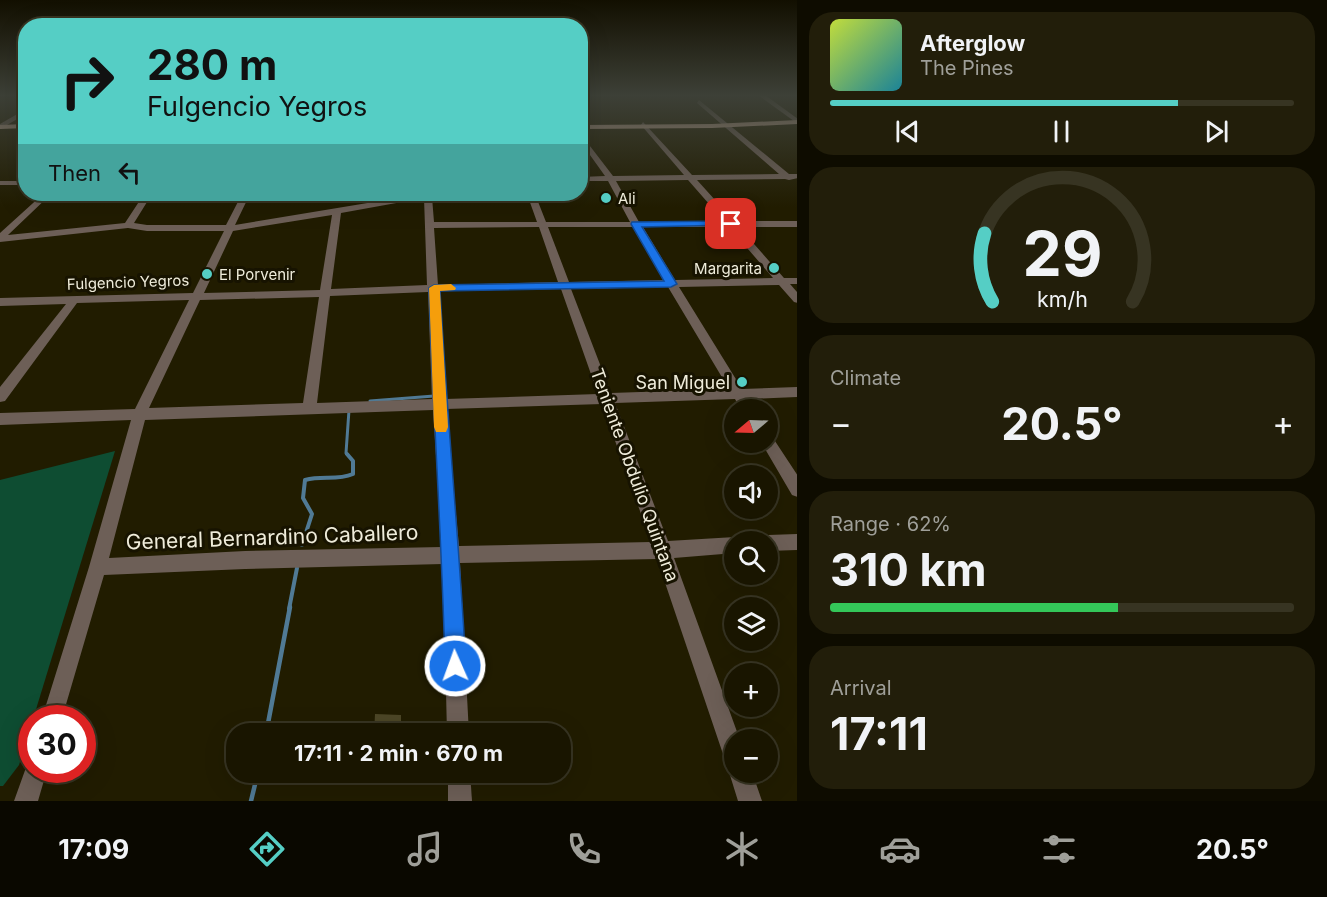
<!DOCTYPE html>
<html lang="en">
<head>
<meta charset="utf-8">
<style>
  body { margin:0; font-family:Inter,sans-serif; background:#221e0a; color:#f1f3f6; height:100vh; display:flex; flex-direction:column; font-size:22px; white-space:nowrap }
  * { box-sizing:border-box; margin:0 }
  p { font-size:20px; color:#9f9f99 }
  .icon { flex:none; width:33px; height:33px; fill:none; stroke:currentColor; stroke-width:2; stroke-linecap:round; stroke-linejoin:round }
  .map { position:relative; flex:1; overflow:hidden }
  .panel { display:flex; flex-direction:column; gap:12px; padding:12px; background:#0e0c00; width:530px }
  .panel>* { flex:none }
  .guide { position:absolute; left:18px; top:18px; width:570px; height:183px; border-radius:24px; box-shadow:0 6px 24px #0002,0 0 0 2px #373422; background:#55cec5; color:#111; overflow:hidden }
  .needle { width:39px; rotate:251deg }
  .controls { position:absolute; left:724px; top:399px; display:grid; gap:12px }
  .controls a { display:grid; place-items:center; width:54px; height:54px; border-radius:50%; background:#191500; box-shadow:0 6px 24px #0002,0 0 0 2px #373422; font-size:30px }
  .speed { position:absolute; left:18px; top:705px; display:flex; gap:12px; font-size:30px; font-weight:700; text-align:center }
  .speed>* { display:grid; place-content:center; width:78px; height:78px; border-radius:50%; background:#191500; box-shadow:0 6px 24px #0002,0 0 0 2px #373422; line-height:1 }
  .speed .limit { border:9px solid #d22; background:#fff; color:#111 }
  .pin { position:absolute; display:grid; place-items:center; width:51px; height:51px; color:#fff; margin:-26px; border-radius:12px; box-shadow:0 3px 9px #0006 }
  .me { position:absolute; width:66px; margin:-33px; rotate:358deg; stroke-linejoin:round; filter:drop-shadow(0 0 4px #0008) }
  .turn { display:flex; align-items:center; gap:21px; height:126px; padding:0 30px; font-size:27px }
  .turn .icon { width:78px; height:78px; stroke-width:2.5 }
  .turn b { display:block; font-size:42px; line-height:51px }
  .then { display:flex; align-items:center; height:57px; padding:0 30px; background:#0003; gap:12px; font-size:22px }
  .big { font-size:45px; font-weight:700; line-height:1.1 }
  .panel .widget { flex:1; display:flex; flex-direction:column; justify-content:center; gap:9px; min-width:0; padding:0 21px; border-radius:24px; background:#221e0a }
  .panel .dial { align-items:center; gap:0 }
  .dial svg { height:156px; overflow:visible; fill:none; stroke:#373422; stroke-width:7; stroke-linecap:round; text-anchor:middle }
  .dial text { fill:#f1f3f6; stroke:none }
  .song { display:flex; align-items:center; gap:18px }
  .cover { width:72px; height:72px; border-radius:9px; background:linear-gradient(135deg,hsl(70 70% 55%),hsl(190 70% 35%)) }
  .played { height:6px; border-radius:3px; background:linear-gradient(90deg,#55cec5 75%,#373422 75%) }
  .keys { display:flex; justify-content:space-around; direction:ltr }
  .heat { display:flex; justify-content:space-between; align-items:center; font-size:33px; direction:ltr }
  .charge { height:9px; border-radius:4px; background:linear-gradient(90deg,#34c759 62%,#373422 0) }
  .trip { position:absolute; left:226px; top:723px; width:345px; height:60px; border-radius:24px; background:#191500; box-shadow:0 6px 24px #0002,0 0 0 2px #373422; font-weight:700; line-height:60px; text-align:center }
  .dock { display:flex; height:96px; justify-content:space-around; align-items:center; background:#0a0800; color:#9f9f99 }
  .dock .icon { width:42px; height:42px }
  .dock .selected { color:#55cec5 }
  .dock b { font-size:27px; color:#f1f3f6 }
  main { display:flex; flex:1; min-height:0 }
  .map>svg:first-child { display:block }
  .green { fill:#0e4d32 }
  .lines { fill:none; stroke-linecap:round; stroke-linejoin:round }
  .stream-far3 { stroke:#507a95; stroke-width:1.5 }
  .stream-far2 { stroke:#507a95; stroke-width:3 }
  .stream-far1 { stroke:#507a95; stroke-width:4 }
  .stream { stroke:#507a95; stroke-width:4.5 }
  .building { fill:#4c4626 }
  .minor { fill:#6d5f57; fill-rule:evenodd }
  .major { fill:#c0a492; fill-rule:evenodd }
  .route { fill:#1a73e8; stroke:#114b97; stroke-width:1.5 }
  .slow { fill:#f59e0b }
  .poi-dot { fill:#55cec5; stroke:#171300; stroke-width:2 }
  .labels { text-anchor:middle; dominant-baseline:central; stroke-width:6; stroke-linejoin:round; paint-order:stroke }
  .far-poi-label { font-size:15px; fill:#efecda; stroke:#171300; text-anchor:start }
  .far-street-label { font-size:15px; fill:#efecda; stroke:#171300 }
  .poi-label { font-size:18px; fill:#efecda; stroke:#171300; text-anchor:end }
  .street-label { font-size:18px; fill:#efecda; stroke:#171300 }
  .near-street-label { font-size:21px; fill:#efecda; stroke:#171300 }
</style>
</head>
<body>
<main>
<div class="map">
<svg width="798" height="801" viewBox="0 0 798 801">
  <rect width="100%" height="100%" fill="#211c00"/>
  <polygon class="green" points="115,451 19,765 3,786 0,786 0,480"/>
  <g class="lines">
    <polyline class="stream-far3" points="390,194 395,194"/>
    <g class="stream-far2">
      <polyline points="370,401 434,396"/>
      <polyline points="348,455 346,453 349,410"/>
    </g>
    <g class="stream-far1">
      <path d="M302 545 312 514 303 498 305 480C323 475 336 481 353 474V461L347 454"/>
      <polyline points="289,609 297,568"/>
    </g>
    <g class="stream">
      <polyline points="266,734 290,607"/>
      <polyline points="251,801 258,772"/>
    </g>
  </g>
  <polygon class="building" points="375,714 401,715 401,722 429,723 429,734 374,734"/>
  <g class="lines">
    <g class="minor">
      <polygon points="758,95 765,95 798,119 798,124"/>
      <path d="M699 100 789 174H798V178L789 180 785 179 697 180 734 221H798V227H739L784 278H798V284H790L798 293V303L794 302 779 285 679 287 742 389 798 387V397L748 399 755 410H741L735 399 615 403 668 541 735 537 742 542H735V553L674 558 740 740H735V772H752L762 801H738L729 772 731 766 727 765 724 757 657 559 460 563 469 734H447L443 564 245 569 104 575 62 718H42L89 567 131 420 0 425V413L135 409 189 300 77 303 5 401 0 402V387L66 304 0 306V298L193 293 224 231H147L128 228 0 242V233L43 194H51L8 235 125 223 144 194H152L134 223 147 225H226L242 194H250L235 225 422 194H437L432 197 434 222H537L527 194H535L546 222H630L608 181H580V177L605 176 580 141V133L613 176 684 175 641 125 643 122 692 175 779 174 697 103ZM688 180 724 221 639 222 616 181ZM424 198 427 285 331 289 341 213ZM332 215 320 290 204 293 233 231ZM539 227 558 282 438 285 434 228ZM548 227H633L665 280 569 282ZM643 227H729L773 278 675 280ZM668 287 729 389 611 393 571 289ZM561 289 598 394 445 399 438 291ZM428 292 432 399 317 403 330 296ZM319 297 303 403 149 408 200 300ZM602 404 651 542 459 546 446 409ZM433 410 442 547 245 551 109 558 145 420Z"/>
      <polygon points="26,109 26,114 0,129 0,124"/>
      <rect x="0" y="181" width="26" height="4"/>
      <polygon points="768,436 773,438 798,476 798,497 792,495 761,442 768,442"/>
      <polygon points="798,534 798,550 768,551 768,542 760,542 762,537 768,535"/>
      <polygon points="32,761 32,770 47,770 38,801 14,801 28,762"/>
      <polygon points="448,772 470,772 472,801 448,801"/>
    </g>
    <g class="major">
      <polygon points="798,120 798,124 712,128 580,129 580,125 712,124"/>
      <polygon points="26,124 26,128 0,129 0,125"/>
    </g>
  </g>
  <linearGradient id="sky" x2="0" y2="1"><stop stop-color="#120f00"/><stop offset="0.46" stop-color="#3d4037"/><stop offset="1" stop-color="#3d4037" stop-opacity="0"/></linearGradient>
  <rect width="798" height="207" fill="url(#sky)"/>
  <path class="route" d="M731 221 734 222V225L642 227 677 284 671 287 440 291C447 416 459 541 466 666L463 673 455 676 448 673 445 666C442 540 433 414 429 288L434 285 664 281 631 224 632 222Z"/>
  <polygon class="slow" points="451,284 456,288 455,290 440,291 448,427 446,432 436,432 434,427 429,288 434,285"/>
  <g class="poi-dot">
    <circle cx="606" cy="198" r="6"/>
    <circle cx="774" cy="268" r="6"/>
    <circle cx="207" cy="274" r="6"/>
    <circle cx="742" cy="382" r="6"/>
  </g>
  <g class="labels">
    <g class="far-poi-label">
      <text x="618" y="198">Ali</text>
      <text x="762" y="268" text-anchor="end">Margarita</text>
      <text x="219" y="274">El Porvenir</text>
    </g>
    <g class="far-street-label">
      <text transform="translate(128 282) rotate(-2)">Fulgencio Yegros</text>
    </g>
    <g class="poi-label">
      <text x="730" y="382">San Miguel</text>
    </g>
    <g class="street-label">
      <text transform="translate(635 475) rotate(70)">Teniente Obdulio Quintana</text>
    </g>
    <g class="near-street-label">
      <text transform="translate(272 537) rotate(-2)">General Bernardino Caballero</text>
    </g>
  </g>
</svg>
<div class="controls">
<a><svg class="needle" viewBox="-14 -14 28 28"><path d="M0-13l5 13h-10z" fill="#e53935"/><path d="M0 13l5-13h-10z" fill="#9f9f99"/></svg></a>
<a><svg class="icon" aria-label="sound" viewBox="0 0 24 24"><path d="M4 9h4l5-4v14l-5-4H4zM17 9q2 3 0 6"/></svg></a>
<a><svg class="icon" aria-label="search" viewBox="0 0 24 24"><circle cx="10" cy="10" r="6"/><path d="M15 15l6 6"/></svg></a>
<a><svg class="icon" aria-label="layers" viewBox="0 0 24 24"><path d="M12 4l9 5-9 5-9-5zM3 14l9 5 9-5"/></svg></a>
<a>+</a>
<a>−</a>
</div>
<div class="speed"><div class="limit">30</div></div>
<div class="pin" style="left:731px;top:224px;background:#d93025"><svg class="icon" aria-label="arrive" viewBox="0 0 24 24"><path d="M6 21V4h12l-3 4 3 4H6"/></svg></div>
<svg class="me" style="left:455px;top:666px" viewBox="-20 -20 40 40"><circle r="17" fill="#1a73e8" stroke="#fff" stroke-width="3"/><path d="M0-11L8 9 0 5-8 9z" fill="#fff"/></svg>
<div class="trip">17:11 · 2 min · 670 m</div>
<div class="guide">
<div class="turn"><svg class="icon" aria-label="right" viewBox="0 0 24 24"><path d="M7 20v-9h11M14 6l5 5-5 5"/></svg><div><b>280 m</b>Fulgencio Yegros</div></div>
<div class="then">Then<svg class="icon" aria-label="left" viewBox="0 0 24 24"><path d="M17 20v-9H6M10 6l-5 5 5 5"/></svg></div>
</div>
</div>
<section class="panel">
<div class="widget">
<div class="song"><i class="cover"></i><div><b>Afterglow</b><p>The Pines</p></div></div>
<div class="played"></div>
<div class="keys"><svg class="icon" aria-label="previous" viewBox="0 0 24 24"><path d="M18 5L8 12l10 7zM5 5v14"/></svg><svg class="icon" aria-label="pause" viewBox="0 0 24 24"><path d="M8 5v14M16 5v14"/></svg><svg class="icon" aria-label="next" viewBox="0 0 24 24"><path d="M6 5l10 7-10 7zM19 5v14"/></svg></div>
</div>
<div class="widget dial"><svg viewBox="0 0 100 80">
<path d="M14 69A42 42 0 1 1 86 69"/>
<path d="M14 69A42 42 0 0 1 10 34" stroke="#55cec5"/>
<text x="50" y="56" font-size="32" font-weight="700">29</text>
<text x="50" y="72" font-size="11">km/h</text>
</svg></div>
<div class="widget"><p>Climate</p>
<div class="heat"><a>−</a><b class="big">20.5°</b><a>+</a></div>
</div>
<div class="widget"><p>Range · 62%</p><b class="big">310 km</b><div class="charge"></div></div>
<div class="widget"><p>Arrival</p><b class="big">17:11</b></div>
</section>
</main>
<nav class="dock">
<b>17:09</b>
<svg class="icon selected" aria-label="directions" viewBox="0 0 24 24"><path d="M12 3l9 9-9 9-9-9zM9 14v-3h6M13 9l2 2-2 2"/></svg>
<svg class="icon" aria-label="music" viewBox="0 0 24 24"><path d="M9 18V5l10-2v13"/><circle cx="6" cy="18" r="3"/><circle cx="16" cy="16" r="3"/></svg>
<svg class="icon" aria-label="phone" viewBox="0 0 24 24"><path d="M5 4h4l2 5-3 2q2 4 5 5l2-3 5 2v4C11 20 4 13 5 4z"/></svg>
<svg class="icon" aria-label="climate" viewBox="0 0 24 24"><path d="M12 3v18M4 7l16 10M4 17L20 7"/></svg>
<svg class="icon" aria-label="car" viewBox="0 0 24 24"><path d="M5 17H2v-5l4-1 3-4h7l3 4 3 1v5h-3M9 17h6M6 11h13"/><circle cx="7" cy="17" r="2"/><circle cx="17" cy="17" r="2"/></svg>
<svg class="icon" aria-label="filters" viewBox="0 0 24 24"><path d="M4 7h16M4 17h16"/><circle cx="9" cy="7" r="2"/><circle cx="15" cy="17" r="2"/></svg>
<b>20.5°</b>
</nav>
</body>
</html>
